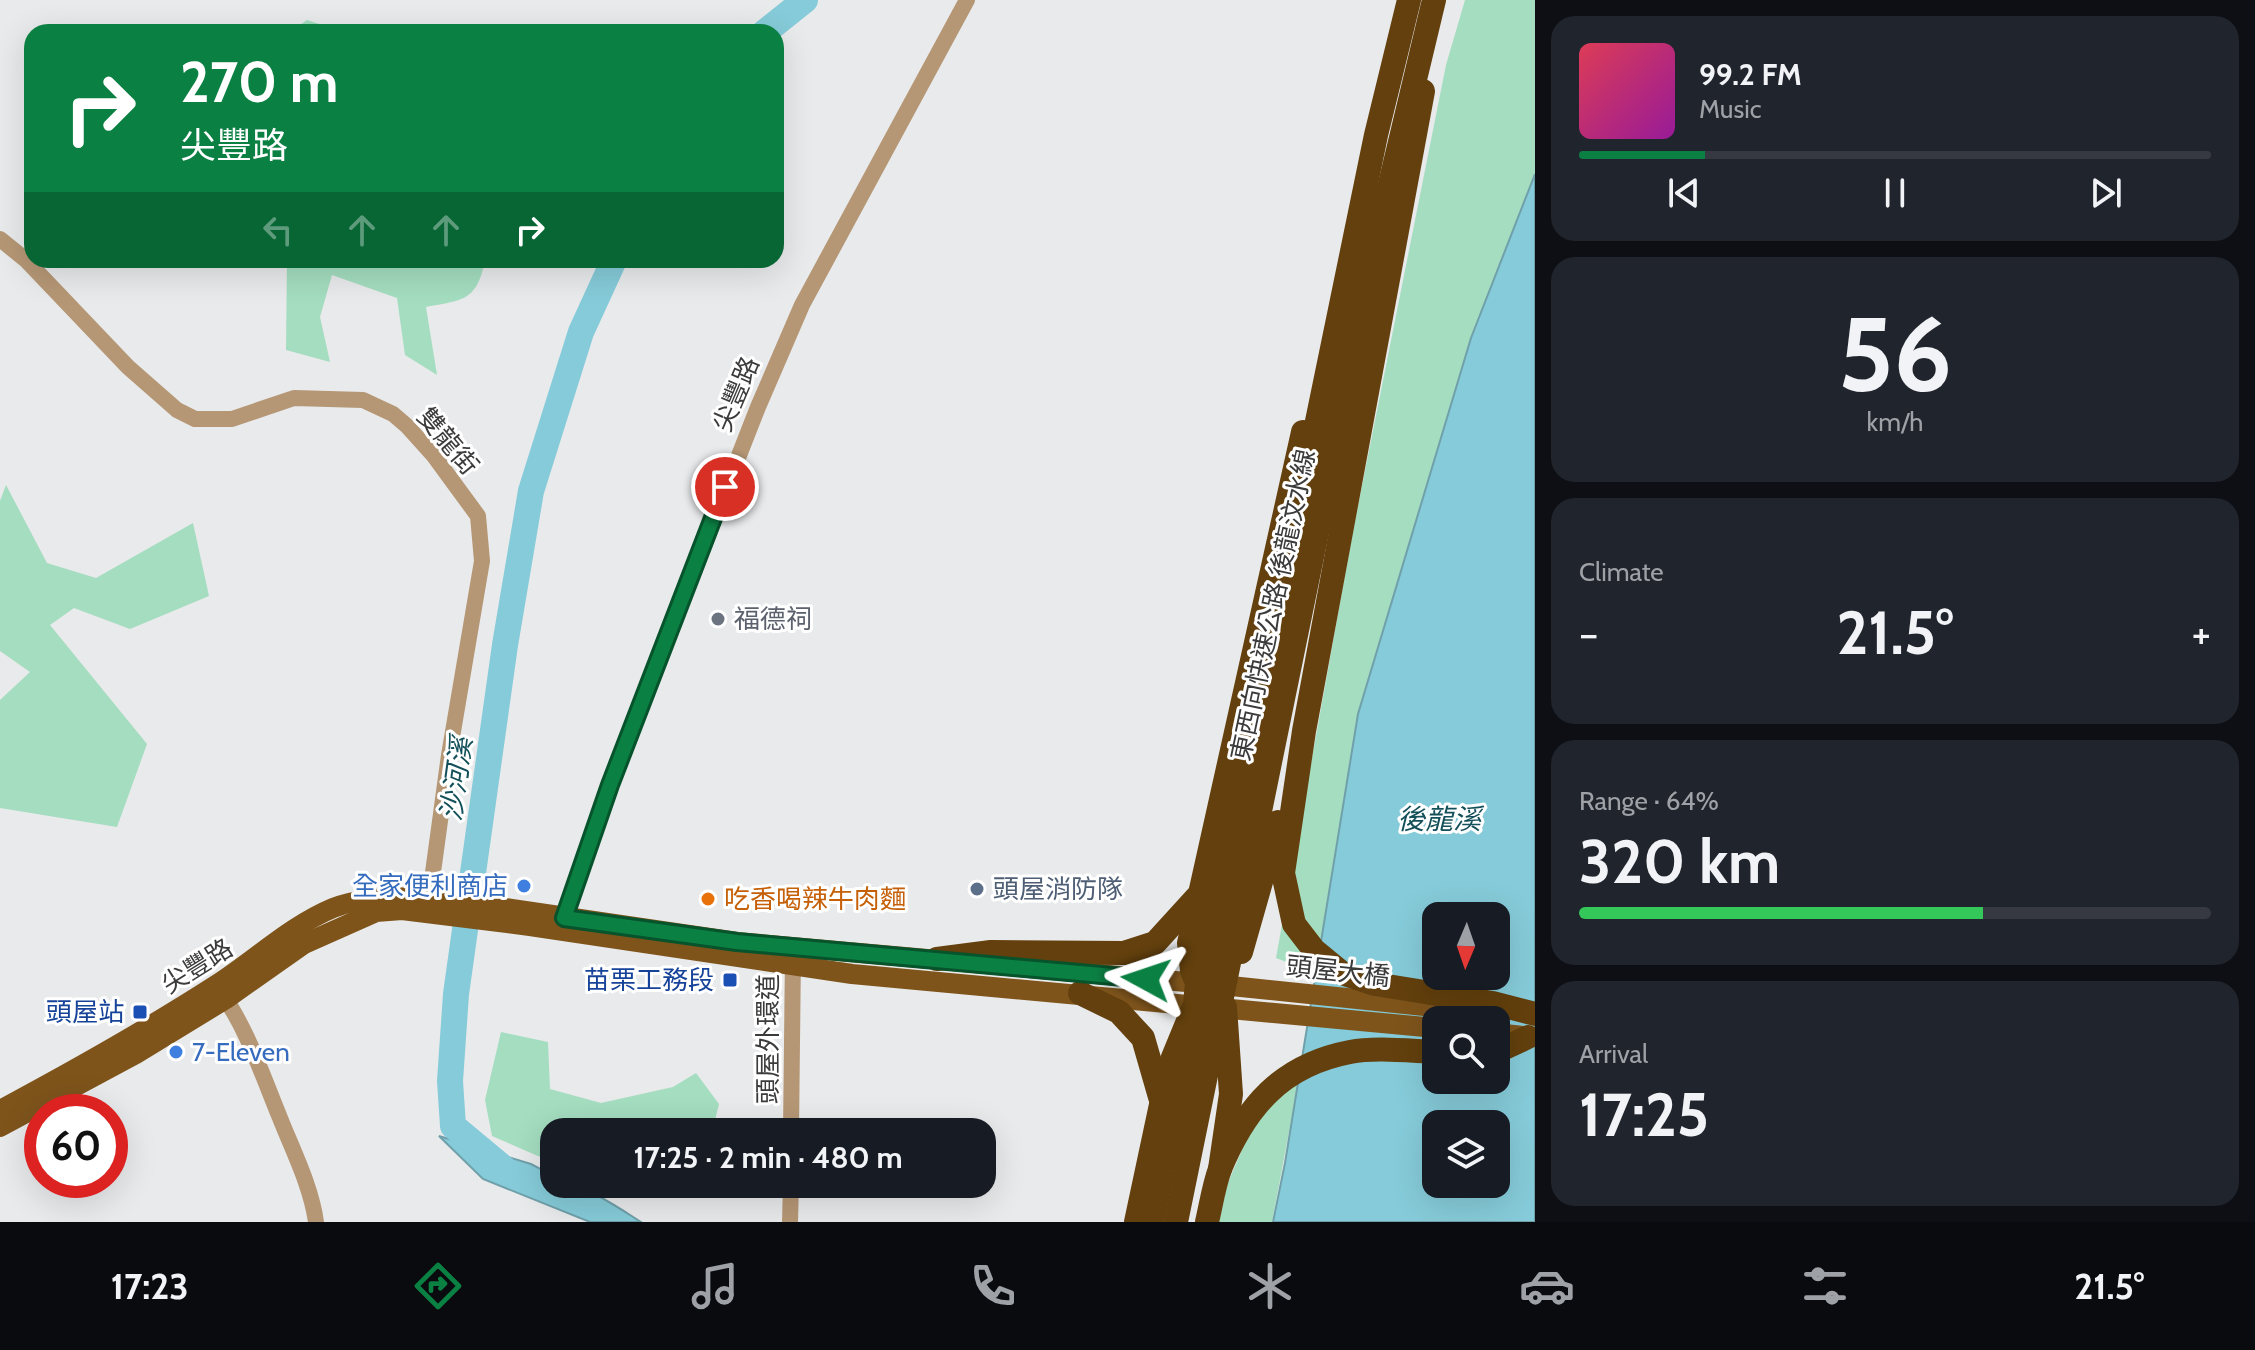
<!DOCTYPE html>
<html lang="en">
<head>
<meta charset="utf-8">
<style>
  body { margin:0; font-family:Cabin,"Noto Sans TC",sans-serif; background:#20242c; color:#f1f3f6; height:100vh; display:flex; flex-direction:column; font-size:30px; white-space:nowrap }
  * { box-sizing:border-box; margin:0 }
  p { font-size:26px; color:#9ea1a6 }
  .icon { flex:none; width:44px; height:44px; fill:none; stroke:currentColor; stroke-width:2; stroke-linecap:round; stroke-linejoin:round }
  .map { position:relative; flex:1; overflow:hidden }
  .details { display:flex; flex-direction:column; gap:16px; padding:16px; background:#0d0f14; width:720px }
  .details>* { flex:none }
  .top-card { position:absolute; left:24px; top:24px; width:760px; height:244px; border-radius:24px; box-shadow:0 8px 32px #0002; background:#0b8043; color:#fff; overflow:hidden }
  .needle { width:52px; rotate:182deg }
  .fabs { position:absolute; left:1422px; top:902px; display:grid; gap:16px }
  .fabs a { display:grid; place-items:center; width:88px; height:88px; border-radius:16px; background:#171b24; box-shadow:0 8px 32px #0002; font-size:40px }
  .speed { position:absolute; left:24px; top:1094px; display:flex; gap:16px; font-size:40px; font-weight:700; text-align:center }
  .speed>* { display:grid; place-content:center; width:104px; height:104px; border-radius:50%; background:#171b24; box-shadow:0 8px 32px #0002; line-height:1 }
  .speed .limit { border:12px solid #d22; background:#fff; color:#111 }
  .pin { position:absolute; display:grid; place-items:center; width:68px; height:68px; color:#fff; margin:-34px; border:4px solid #fff; border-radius:50%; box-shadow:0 2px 8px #0007 }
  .me { position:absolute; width:88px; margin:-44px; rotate:275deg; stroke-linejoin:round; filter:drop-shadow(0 0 6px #0008) }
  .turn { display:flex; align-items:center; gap:28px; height:168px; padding:0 24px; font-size:36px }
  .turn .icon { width:104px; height:104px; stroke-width:2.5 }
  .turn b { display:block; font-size:56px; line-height:68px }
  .lanes { display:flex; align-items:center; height:76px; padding:0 24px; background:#0003; justify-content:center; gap:40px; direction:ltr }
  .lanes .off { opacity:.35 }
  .big { font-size:60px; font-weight:800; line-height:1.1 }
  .details .card { flex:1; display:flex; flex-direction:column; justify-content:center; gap:12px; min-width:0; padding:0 28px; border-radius:24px; background:#20242c }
  .details .dial { align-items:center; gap:0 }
  .dial b { font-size:104px; line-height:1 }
  .song { display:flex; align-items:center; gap:24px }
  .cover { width:96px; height:96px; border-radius:12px; background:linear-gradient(135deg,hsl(350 70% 55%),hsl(300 70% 35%)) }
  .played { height:8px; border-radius:4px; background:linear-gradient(90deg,#0b8043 20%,#363941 20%) }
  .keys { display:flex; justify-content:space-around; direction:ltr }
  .heat { display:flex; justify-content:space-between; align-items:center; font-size:44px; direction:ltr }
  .charge { height:12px; border-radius:6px; background:linear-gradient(90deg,#34c759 64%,#363941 0) }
  .trip { position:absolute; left:540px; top:1118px; width:456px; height:80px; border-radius:24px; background:#171b24; box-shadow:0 8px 32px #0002; font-weight:800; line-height:80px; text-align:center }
  .dock { display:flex; height:128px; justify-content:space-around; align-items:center; background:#090b0e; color:#9ea1a6 }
  .dock .icon { width:56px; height:56px }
  .dock .on { color:#0b8043 }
  .dock b { font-size:36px; color:#f1f3f6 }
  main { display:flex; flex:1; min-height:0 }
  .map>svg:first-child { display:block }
  .green { fill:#a4ddc0 }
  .water { fill:#86cbd9; stroke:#70a0aa; stroke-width:2; fill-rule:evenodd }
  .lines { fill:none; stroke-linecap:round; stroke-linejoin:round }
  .river { stroke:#86cbd9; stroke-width:26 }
  .minor { stroke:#b59775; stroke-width:16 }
  .major { stroke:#7e541b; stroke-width:20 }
  .highway { stroke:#63400d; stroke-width:24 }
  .highway-bridge { stroke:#63400d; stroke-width:24 }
  .route-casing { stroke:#07532c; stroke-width:20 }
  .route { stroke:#0b8043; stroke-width:14 }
  .worship-dot { fill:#6b7280; stroke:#fff; stroke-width:3 }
  .shop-dot { fill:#3f7fe0; stroke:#fff; stroke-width:3 }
  .service-dot { fill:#5c6f8a; stroke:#fff; stroke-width:3 }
  .food-dot { fill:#e8710a; stroke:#fff; stroke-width:3 }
  .transit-dot { fill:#1a4fb4; stroke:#fff; stroke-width:3 }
  .labels { text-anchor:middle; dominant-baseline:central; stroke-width:6; stroke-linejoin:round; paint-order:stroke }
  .street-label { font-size:26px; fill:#3b3b3b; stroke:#fff }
  .worship-label { font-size:26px; fill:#5b616d; stroke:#fff; text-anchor:start }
  .shop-label { font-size:26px; fill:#366cbe; stroke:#fff; text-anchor:end }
  .service-label { font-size:26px; fill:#4e5e75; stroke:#fff; text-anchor:start }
  .food-label { font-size:26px; fill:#c56008; stroke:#fff; text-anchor:start }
  .transit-label { font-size:26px; fill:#164399; stroke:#fff; text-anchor:end }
  .water-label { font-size:28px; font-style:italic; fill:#13505a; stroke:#fff }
</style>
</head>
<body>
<main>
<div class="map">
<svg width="1535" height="1222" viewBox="0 0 1535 1222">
  <rect width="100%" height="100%" fill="#e9eaeb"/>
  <g class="green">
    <polygon points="1465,0 1535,0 1535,174 1471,338 1358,713 1316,973 1276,958 1353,531 1446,65"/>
    <polygon points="307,20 344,32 290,32"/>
    <path d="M287 260H485C477 302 462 300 426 307L437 375 405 355 397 298 332 275 320 317 330 362 286 350Z"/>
    <polygon points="6,485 47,563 96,578 193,523 209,596 130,629 74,608 50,625 147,744 117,827 0,808 0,700 30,672 0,651 0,501"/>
    <polygon points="501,1032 548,1042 550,1089 601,1103 673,1087 696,1073 719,1104 712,1132 554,1132 554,1163 492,1136 485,1100"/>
    <polygon points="1298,1084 1272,1222 1219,1222 1227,1185 1245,1143 1269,1102"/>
  </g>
  <g class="water">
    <path d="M1535 174V1222H1273L1285 1163 1358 714 1471 338ZM1436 916H1496V976H1436ZM1436 1020H1496V1080H1436ZM1436 1124H1496V1184H1436Z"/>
    <path d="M439 1136 531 1164 554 1176V1184C586 1184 614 1205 641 1222H590L483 1179Z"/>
  </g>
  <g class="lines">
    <g class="river">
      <polyline points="765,32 805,0"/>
      <polyline points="507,1171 453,1126 450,1081 456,994 505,645 531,491 581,332 614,260"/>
    </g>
    <g class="minor">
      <polyline points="0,239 26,260 128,367 177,410 195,419 232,419 294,398 363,400 393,414 407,426 434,456 478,516 482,561 449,755 428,909"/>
      <polyline points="561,928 610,785 758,407 802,305 967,0"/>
      <path d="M219 990C246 1025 263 1077 280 1118 293 1151 311 1186 316 1222"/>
      <polyline points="791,1132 793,954"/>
      <polyline points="790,1222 791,1184"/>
    </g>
    <g class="major">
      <polyline points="1496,1033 1532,1037"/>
      <path d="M0 1110C73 1071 146 1030 216 985 255 960 290 926 333 908 363 896 398 898 430 897L737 942 1231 986 1491 1013"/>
      <polyline points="0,1127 136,1054 226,999 304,944 376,912 402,910 530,926 852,974 1436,1028"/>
    </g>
    <g class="highway">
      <polyline points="1423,91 1304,731 1283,873 1294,924 1314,950 1342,973 1375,984 1493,1003 1535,1014"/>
      <polyline points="1241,952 1278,822"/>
      <polyline points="937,959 991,952 1124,953 1155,943 1196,898"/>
      <polyline points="1080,993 1119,1012 1143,1038 1160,1097"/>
      <polyline points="1496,1052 1528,1037"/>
      <polyline points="1220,1169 1231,1094 1225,1007"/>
      <polyline points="1136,1222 1169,1067 1195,1004 1197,983 1192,971 1189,943 1303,432"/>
      <path d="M1207 1222C1211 1205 1214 1185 1220 1169 1246 1106 1282 1065 1350 1052 1375 1047 1410 1051 1436 1052"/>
    </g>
    <g class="highway-bridge">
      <polyline points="1152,1222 1376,135 1409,0"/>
      <polyline points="1176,1222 1378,234 1434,0"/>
    </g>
  </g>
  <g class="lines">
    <g class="route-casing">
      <polyline id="route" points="725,487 610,785 564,918 737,942 1146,979"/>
    </g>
    <use href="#route" class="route"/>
  </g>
  <circle class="worship-dot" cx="718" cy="619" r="8"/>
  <g class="shop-dot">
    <circle cx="524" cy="886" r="8"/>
    <circle cx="176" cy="1052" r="8"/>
  </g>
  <circle class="service-dot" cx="977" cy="889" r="8"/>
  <circle class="food-dot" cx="708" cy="899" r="8"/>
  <g class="transit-dot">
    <rect x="722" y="972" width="16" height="16" rx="4"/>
    <rect x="132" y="1004" width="16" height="16" rx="4"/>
  </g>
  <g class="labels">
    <g class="street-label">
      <text transform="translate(736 394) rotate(-67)">尖豐路</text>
      <text transform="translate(448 441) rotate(50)">雙龍街</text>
      <text transform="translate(1273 605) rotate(-78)">東西向快速公路 後龍汶水線</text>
      <text transform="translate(197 966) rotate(-32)">尖豐路</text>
      <text transform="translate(1338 971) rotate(6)">頭屋大橋</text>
      <text transform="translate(768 1039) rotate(-90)">頭屋外環道</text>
    </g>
    <g class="worship-label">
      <text x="734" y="619">福德祠</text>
    </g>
    <g class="shop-label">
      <text x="508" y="886">全家便利商店</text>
      <text x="192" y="1052" text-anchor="start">7-Eleven</text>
    </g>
    <g class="service-label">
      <text x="993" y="889">頭屋消防隊</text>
    </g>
    <g class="food-label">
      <text x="724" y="899">吃香喝辣牛肉麵</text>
    </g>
    <g class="transit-label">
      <text x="714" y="980">苗栗工務段</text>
      <text x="124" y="1012">頭屋站</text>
    </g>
    <g class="water-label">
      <text transform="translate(456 779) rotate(-82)">沙河溪</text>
      <text x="1439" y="819">後龍溪</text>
    </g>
  </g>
</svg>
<div class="fabs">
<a><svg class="needle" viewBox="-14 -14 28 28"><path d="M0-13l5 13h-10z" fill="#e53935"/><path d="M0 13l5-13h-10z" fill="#9ea1a6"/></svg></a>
<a><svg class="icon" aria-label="search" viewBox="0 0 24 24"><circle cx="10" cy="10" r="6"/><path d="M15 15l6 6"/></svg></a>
<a><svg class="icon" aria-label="layers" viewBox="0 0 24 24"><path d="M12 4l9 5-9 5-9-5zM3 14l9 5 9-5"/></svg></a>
</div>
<div class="speed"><div class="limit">60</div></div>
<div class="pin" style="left:725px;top:487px;background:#d93025"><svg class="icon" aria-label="arrive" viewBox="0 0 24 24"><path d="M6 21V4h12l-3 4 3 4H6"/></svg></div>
<svg class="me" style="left:1146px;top:979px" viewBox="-20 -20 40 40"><path d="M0-17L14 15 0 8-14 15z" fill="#0b8043" stroke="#fff" stroke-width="4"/></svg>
<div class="trip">17:25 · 2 min · 480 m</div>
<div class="top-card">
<div class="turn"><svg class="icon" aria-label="right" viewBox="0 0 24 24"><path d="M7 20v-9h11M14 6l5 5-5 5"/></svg><div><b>270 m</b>尖豐路</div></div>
<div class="lanes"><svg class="icon off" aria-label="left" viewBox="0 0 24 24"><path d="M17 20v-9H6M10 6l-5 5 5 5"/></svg><svg class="icon off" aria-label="ahead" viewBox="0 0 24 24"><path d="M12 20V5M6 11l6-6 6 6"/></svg><svg class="icon off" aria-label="ahead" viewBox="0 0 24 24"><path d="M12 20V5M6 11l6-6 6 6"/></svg><svg class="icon" aria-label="right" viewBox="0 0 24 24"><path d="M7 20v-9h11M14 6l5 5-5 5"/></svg></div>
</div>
</div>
<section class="details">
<div class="card">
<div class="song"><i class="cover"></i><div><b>99.2 FM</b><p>Music</p></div></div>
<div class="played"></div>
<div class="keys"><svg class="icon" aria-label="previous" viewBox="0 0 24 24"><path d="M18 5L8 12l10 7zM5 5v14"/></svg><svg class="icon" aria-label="pause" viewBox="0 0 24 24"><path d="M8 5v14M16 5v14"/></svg><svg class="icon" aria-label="next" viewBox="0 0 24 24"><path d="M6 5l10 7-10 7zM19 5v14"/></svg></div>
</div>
<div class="card dial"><b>56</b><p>km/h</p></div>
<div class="card"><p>Climate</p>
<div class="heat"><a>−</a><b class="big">21.5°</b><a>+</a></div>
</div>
<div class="card"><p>Range · 64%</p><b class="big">320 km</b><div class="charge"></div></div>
<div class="card"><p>Arrival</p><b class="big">17:25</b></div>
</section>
</main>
<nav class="dock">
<b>17:23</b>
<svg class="icon on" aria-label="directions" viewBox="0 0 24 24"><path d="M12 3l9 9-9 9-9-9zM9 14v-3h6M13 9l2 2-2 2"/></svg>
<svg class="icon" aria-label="music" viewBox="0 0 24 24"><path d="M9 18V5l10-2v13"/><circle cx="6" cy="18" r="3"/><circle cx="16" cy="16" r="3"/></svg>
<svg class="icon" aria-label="phone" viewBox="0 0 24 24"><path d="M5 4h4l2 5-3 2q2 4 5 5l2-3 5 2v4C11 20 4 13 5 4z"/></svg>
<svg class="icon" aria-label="climate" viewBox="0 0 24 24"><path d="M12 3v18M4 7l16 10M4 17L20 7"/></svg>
<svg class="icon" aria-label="car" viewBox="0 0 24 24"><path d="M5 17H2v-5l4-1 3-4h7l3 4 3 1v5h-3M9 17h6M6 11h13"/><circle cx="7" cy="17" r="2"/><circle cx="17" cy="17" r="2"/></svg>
<svg class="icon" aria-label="filters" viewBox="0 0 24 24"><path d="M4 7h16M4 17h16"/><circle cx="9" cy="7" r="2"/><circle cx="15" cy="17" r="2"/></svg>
<b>21.5°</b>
</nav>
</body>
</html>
